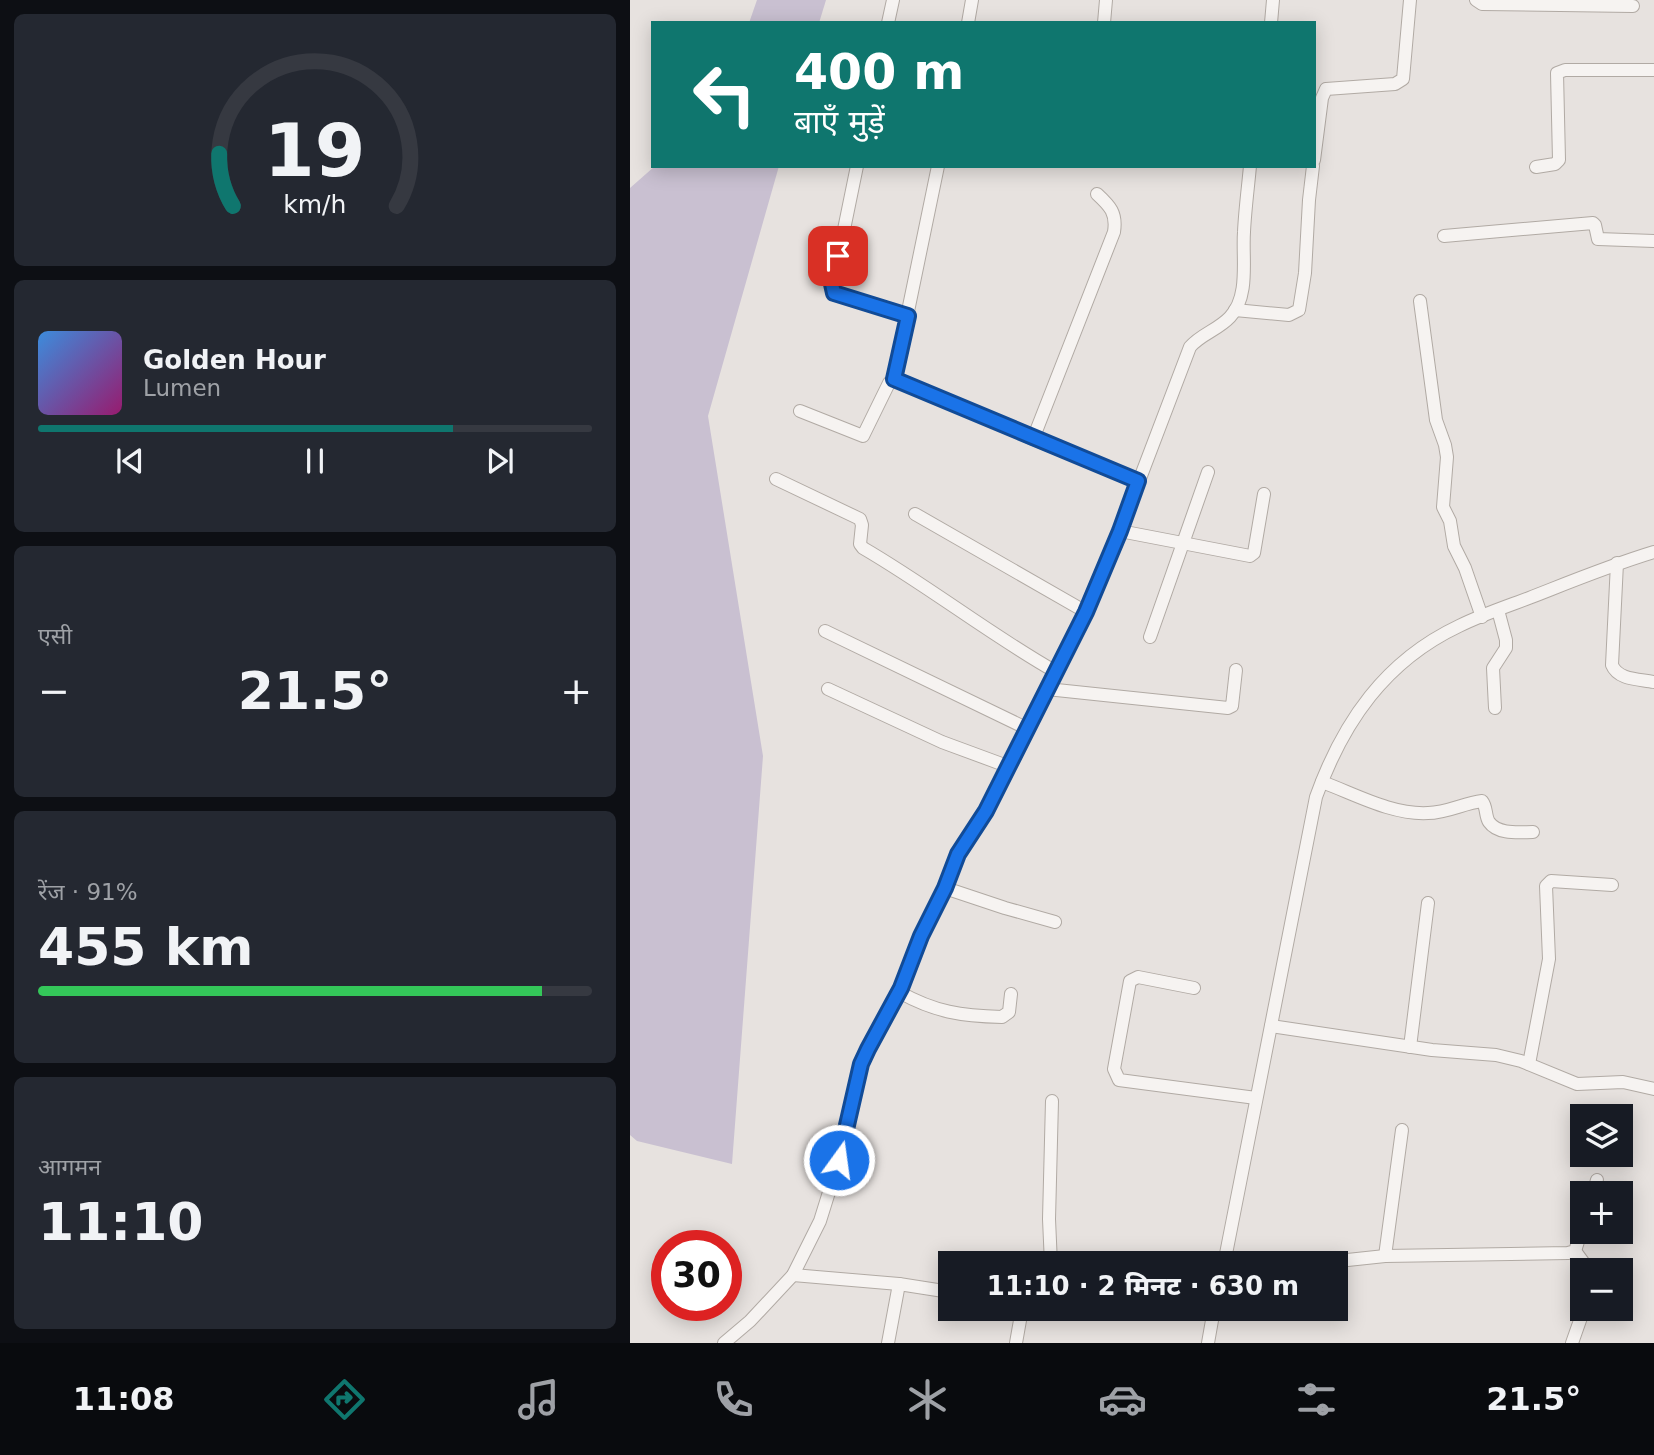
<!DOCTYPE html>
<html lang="hi">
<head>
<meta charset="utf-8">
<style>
  body { margin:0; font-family:"DejaVu Sans","Noto Sans Devanagari",sans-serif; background:#242831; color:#f1f3f6; height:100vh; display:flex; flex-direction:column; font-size:26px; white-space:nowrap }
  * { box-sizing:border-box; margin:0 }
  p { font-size:23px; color:#9ea1a6 }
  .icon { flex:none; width:38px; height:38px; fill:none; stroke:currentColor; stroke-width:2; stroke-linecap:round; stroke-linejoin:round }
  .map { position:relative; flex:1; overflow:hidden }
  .details { display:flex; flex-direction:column; gap:14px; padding:14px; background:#0d0f14; width:630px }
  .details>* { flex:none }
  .banner { position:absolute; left:21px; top:21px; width:665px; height:147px; border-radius:0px; box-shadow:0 4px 18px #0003; background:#0f766e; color:#fff; overflow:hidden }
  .tools { position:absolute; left:940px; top:1104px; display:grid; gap:14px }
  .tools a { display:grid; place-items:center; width:63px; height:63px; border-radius:0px; background:#171b24; box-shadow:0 4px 18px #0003; font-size:35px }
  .speed { position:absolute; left:21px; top:1230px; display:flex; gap:14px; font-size:35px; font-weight:700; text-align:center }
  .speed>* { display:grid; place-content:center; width:91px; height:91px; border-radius:50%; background:#171b24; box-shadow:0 4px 18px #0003; line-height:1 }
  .speed .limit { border:10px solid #d22; background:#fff; color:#111 }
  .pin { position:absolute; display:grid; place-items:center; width:60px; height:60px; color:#fff; margin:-30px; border-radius:14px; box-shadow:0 4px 10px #0006 }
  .me { position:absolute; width:77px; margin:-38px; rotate:14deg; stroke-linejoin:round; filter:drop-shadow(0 0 5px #0008) }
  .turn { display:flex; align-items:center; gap:24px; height:147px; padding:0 28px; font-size:32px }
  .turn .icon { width:91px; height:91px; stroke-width:2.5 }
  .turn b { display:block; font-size:49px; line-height:60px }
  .big { font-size:52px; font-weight:800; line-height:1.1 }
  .details .tile { flex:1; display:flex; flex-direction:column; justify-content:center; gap:10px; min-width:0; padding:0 24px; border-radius:10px; background:#242831 }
  .details .dial { align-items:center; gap:0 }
  .dial svg { height:182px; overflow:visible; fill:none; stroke:#363941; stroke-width:7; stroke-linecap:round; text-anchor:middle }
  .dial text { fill:#f1f3f6; stroke:none }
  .song { display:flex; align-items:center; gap:21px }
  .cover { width:84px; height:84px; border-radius:10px; background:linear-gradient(135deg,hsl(210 70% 55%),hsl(320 70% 35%)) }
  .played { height:7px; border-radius:4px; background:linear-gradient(90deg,#0f766e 75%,#363941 75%) }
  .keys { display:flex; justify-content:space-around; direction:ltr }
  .heat { display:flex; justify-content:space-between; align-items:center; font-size:38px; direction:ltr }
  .charge { height:10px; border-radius:5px; background:linear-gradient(90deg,#34c759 91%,#363941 0) }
  .trip { position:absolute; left:308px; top:1251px; width:410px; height:70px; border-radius:0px; background:#171b24; box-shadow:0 4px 18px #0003; font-weight:800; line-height:70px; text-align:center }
  .menu { display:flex; height:112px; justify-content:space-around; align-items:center; background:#090b0e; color:#9ea1a6 }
  .menu .icon { width:49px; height:49px }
  .menu .on { color:#0f766e }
  .menu b { font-size:32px; color:#f1f3f6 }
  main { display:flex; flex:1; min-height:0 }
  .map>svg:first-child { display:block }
  .green { fill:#c9c0d1 }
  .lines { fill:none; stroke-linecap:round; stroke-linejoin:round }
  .minor-casing { stroke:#b1aaa4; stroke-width:14 }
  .minor { stroke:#f6f3f1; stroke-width:12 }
  .route-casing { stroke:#114b97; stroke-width:18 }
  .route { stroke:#1a73e8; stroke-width:12 }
</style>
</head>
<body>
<main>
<section class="details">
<div class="tile dial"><svg viewBox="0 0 100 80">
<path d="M14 69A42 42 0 1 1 86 69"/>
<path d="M14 69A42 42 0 0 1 8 46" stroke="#0f766e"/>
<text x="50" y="56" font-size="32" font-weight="700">19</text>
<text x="50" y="72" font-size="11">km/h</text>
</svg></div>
<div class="tile">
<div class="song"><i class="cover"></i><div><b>Golden Hour</b><p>Lumen</p></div></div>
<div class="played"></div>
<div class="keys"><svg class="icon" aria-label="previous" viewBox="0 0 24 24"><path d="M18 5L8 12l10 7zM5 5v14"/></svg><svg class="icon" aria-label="pause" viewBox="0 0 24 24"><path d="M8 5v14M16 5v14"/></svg><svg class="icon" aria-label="next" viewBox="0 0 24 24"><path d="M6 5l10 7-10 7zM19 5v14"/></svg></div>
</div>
<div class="tile"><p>एसी</p>
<div class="heat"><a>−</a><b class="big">21.5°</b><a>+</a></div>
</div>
<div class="tile"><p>रेंज · 91%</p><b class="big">455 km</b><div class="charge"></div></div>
<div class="tile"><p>आगमन</p><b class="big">11:10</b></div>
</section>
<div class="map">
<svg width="1024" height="1343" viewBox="0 0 1024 1343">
  <rect width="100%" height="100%" fill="#e7e2df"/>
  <g class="green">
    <polygon points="127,0 196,0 189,23 119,23"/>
    <polygon points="25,166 149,166 78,416 133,756 102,1164 7,1141 0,1135 0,188"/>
  </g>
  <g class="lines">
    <g class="minor-casing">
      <g id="minor">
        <polyline points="846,0 852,4 1003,6"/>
        <polyline points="258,23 263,0"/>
        <polyline points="338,23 342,0"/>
        <polyline points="474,23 476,0"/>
        <polyline points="641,23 643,0"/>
        <polyline points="684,160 692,98 696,89 765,84 773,79 780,0"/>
        <polyline points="227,166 202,288 207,295 278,316"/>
        <polyline points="906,167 925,164 929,160 927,73 935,70 1024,70"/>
        <polyline points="814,236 963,223 965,225 968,239 1024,241"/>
        <polyline points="790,301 806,420 815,445 817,457 813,507 820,521 824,546 835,568 852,617"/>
        <polyline points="605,310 659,315 669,310 675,273 679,200 683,166"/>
        <polyline points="264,379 308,166"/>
        <polyline points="170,411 233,436 259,383 268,379 403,439 508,481"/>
        <path d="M403 439 484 232C487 213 480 206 467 194"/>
        <path d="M146 479 230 519 232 525 230 544 233 548C300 587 359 634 426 672"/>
        <polyline points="285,514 456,612"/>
        <polyline points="490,531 620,556 624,553 634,494"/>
        <path d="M987 563 982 665C988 680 1009 679 1024 682"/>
        <polyline points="195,631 396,728"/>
        <polyline points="520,637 578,472"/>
        <polyline points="198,689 312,742 377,766"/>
        <polyline points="417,689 598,708 602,706 606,670"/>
        <polyline points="865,708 863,668 876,648 876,640 868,610"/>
        <path d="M692 782C725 794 762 815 798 813 817 813 834 803 852 801 857 807 855 816 859 822 868 835 890 832 903 832"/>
        <polyline points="315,888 375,908 425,922"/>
        <polyline points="564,988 508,977 500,981 484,1069 489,1080 626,1098"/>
        <path d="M269 992C305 1012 331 1016 372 1017L379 1012 381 994"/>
        <polyline points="641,1026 802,1050 866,1055 891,1061 947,1084 993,1082 1024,1089"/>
        <polyline points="780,1047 798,903"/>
        <polyline points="899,1064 919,959 916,886 921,881 982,885"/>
        <polyline points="963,1194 967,1180"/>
        <polyline points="945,1251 959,1270"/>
        <polyline points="755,1256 772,1130"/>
        <polyline points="421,1264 419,1219 422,1101"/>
        <path d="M594 1264 686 797C713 722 755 661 829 626 851 615 875 607 899 598 940 582 981 565 1024 552"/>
        <polyline points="680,1264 755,1256 938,1253 945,1251 952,1229"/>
        <polyline points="163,1275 269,1284 320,1292"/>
        <path d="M94 1343 120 1321 163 1275 190 1221 209 1160 231 1064 271 988 291 935 315 888 328 854 356 811 456 612 490 531 560 347C571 334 588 330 600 317 620 296 612 258 614 232 615 210 618 188 620 166"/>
        <polyline points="258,1343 269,1284"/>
        <polyline points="386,1343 392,1309"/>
        <polyline points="578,1343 584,1309"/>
        <polyline points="942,1343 954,1309"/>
      </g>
    </g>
    <use href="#minor" class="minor"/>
  </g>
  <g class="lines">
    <g class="route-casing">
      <polyline id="route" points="208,256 202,284 204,293 278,316 264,379 508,481 490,531 456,612 356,811 328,854 315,888 291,936 271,988 238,1049 231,1064 209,1160"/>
    </g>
    <use href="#route" class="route"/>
  </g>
</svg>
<div class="tools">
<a><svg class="icon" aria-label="layers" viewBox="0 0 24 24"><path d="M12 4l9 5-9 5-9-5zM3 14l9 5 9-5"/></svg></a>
<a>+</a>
<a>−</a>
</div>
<div class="speed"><div class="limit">30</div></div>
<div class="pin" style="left:208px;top:256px;background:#d93025"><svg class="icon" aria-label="arrive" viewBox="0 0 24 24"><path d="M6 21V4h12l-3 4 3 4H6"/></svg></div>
<svg class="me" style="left:209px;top:1160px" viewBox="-20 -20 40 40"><circle r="17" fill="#1a73e8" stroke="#fff" stroke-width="3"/><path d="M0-11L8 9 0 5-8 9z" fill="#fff"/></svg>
<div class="trip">11:10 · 2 मिनट · 630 m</div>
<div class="banner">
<div class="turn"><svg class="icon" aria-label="left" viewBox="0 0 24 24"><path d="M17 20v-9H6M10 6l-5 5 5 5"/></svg><div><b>400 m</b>बाएँ मुड़ें</div></div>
</div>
</div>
</main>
<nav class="menu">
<b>11:08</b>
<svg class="icon on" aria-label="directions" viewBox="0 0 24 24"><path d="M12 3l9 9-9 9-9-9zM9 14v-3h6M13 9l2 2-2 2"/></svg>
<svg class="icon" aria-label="music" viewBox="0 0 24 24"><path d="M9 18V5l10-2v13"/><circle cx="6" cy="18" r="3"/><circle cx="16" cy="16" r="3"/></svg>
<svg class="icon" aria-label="phone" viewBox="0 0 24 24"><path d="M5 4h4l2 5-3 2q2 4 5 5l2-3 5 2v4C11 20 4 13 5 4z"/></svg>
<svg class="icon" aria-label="climate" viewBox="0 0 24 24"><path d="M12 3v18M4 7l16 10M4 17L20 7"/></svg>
<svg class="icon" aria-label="car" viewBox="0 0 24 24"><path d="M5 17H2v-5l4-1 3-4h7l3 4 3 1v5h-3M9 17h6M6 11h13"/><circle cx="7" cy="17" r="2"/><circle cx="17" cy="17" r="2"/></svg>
<svg class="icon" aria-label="filters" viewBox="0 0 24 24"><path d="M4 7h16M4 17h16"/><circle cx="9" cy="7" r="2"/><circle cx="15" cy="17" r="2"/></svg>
<b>21.5°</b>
</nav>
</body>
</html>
